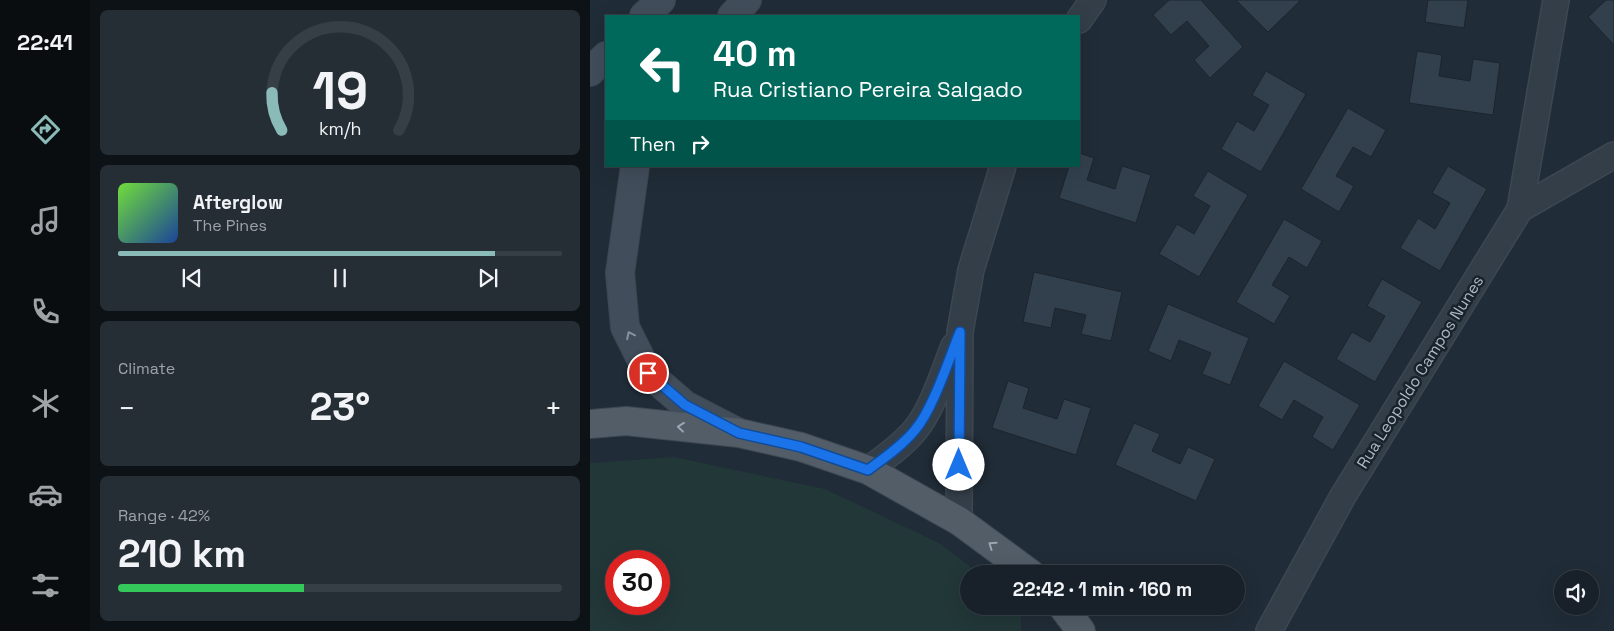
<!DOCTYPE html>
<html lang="en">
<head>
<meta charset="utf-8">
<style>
  body { margin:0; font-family:"Space Grotesk",sans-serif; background:#252e35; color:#f1f3f6; height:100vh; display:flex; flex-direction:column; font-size:19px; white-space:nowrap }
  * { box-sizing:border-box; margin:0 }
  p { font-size:16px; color:#9fa3a8 }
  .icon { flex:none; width:28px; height:28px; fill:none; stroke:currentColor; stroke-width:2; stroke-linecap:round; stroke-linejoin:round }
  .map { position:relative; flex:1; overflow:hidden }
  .sheet { display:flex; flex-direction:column; gap:10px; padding:10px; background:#0d1217; width:500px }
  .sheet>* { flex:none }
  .banner { position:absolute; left:15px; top:15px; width:475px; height:152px; border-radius:0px; box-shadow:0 5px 20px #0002,0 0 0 1px #363e46; background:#00695c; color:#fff; overflow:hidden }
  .controls { position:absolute; left:964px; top:570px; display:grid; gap:10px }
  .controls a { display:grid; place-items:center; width:45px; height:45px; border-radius:50%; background:#182129; box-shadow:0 5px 20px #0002,0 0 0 1px #363e46; font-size:25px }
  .speed { position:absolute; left:15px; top:550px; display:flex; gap:10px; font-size:25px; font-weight:700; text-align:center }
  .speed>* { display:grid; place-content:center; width:65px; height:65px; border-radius:50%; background:#182129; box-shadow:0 5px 20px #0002,0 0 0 1px #363e46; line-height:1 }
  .speed .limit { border:8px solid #d22; background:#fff; color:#111 }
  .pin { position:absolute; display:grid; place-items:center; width:42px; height:42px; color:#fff; margin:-21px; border:2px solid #fff; border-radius:50%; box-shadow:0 1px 5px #0007 }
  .me { position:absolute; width:55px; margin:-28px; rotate:0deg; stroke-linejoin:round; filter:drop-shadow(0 0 4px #0008) }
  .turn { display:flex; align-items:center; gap:18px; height:105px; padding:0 25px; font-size:22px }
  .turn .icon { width:65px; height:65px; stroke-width:2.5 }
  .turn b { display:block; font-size:35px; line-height:42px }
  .then { display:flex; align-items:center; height:48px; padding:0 25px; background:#0003; gap:10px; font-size:19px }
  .big { font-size:38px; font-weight:700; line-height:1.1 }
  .sheet .tile { flex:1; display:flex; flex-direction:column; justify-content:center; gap:8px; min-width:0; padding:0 18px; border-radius:8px; background:#252e35 }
  .sheet .dial { align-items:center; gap:0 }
  .dial svg { height:130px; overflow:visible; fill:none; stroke:#363e46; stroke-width:7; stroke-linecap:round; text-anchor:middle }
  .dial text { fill:#f1f3f6; stroke:none }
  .song { display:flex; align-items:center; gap:15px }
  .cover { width:60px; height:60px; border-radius:8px; background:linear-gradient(135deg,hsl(100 70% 55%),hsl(220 70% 35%)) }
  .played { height:5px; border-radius:2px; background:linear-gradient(90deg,#8bbbb9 85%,#363e46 85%) }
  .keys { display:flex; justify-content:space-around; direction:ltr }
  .heat { display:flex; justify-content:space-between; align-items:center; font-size:28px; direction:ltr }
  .charge { height:8px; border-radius:4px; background:linear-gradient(90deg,#34c759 42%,#363e46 0) }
  .trip { position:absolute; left:370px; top:565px; width:285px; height:50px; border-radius:25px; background:#182129; box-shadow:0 5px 20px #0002,0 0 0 1px #363e46; font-weight:700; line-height:50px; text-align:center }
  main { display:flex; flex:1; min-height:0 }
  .dock { display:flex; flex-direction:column; width:90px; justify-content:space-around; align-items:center; background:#0a0d10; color:#9fa3a8 }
  .dock .icon { width:35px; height:35px }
  .dock .current { color:#8bbbb9 }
  .dock b { font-size:22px; color:#f1f3f6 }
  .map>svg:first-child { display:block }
  .green { fill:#223738; fill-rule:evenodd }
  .building { fill:#32404e; stroke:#1b252e }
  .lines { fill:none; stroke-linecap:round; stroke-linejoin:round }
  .street-casing { stroke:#3d4751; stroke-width:28 }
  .secondary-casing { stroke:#3d4751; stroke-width:30 }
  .primary-casing { stroke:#3d4751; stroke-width:30 }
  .street { stroke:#343e48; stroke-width:25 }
  .secondary { stroke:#424d5b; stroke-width:28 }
  .primary { stroke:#525d68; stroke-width:28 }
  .oneway { stroke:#88939f }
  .oneway2 { stroke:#9ca6b2 }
  .route-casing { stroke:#114b97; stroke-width:12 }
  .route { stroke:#1a73e8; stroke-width:9 }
  .labels { text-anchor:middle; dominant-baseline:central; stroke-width:5; stroke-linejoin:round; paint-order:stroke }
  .street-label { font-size:16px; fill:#aeb8c4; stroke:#19232c }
</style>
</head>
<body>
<main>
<nav class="dock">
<b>22:41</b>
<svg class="icon current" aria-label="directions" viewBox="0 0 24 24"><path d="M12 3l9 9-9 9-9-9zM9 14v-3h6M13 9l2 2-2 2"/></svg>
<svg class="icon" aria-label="music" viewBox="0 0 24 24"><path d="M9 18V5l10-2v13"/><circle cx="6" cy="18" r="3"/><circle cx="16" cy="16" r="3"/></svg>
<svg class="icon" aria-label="phone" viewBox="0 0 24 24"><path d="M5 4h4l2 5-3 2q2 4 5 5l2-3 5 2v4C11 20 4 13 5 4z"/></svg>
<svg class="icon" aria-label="climate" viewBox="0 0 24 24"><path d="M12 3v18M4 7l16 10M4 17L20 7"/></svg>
<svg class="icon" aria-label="car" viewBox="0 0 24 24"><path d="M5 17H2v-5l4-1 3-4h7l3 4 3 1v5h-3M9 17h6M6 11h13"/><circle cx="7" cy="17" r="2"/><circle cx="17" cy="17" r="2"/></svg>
<svg class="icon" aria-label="filters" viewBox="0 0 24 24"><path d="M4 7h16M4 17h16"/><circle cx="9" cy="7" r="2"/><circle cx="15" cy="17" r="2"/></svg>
</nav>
<section class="sheet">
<div class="tile dial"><svg viewBox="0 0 100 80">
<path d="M14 69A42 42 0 1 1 86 69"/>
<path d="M14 69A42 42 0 0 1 8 46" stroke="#8bbbb9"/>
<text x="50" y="56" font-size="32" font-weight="700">19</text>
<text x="50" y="72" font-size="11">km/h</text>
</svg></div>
<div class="tile">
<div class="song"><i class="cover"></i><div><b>Afterglow</b><p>The Pines</p></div></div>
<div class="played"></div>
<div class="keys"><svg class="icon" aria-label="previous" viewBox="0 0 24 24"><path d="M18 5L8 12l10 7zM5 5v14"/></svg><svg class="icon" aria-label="pause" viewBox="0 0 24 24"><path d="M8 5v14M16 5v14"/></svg><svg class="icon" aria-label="next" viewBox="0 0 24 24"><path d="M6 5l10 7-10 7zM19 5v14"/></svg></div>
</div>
<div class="tile"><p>Climate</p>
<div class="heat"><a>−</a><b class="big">23°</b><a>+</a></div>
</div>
<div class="tile"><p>Range · 42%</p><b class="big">210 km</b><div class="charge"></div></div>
</section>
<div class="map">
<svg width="1024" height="631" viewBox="0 0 1024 631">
  <rect width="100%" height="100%" fill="#202c37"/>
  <path class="green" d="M84 457 235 489 349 543 390 574H379V606H431V631H0V463ZM26 561H69V604H26Z"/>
  <g class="building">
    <polygon points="579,0 611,0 653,47 620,78 604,60 619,46 597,21 581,35 563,15"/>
    <polygon points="646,0 709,0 710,1 678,32"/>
    <polygon points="838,0 878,0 874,28 835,22"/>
    <polygon points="1016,0 1024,0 1024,45 998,17"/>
    <polygon points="827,51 852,55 849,76 880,81 883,59 910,63 903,115 819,103"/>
    <polygon points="676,71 716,94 671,172 631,149 647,121 664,131 679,105 662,95"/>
    <polygon points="758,108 796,130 781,157 763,147 746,176 764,186 749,212 711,189"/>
    <polygon points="489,153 504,158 497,180 525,189 532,166 561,175 546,223 469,198 479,166 489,166"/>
    <polygon points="858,166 897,189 850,271 810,248 828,218 845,229 860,203 842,193"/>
    <polygon points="618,171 658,195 609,277 569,254 587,224 604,234 620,206 603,196"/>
    <polygon points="694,219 732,241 717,268 699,257 682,285 700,296 684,324 646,302"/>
    <polygon points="444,272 532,292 521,341 491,334 496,315 465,308 461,328 433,322"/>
    <polygon points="792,279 832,302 785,382 746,359 762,332 780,342 795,316 777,306"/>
    <polygon points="578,304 659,338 640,385 612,374 621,353 589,340 581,361 558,351"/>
    <polygon points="694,361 770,405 743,450 722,437 733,417 704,400 692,420 668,406"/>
    <polygon points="418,381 439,388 433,408 467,419 474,399 501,408 486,455 402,428"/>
    <polygon points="544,423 570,434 562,451 590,464 598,447 625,459 606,501 525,465"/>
  </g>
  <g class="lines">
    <g class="street-casing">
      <g id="street">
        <polyline points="489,20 503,0"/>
        <polyline points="930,209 966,0"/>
        <path d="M278 470C294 458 312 446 325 430 342 410 354 371 364 346"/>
        <polyline points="369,521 370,332 381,270 413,166"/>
        <polyline points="679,631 753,496 930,209 1024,155"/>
      </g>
    </g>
    <g class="secondary-casing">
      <g id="secondary">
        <polyline points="54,16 71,0"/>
        <polyline points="142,16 157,0"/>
        <polyline points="0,72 16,56"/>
        <polyline points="45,166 30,273 35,327 58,373 95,405 149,433"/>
      </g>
    </g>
    <g class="primary-casing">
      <g id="primary">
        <polyline points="0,424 36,421 149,433 211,447 278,470 369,521 441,574"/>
        <polyline points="472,606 491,631"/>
      </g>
    </g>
    <use href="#street" class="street"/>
    <use href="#secondary" class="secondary"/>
    <use href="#primary" class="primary"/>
  </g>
  <defs><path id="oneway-chevron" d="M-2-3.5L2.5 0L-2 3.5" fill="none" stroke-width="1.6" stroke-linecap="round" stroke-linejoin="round" transform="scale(1.25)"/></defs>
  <use class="oneway" href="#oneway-chevron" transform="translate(40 335) rotate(-116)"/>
  <g class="oneway2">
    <use href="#oneway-chevron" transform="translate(91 427) rotate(-174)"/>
    <use href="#oneway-chevron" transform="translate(402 545) rotate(-145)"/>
  </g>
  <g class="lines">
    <g class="route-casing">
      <path id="route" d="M58 373 95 405 149 433 211 447 278 470C294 458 312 446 325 430 343 409 359 359 370 332L369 465"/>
    </g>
    <use href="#route" class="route"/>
  </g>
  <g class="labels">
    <g class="street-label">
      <text transform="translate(830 372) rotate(-58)">Rua Leopoldo Campos Nunes</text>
    </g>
  </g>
</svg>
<div class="controls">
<a><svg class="icon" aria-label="sound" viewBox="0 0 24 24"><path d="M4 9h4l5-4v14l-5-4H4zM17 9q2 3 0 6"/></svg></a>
</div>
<div class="speed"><div class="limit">30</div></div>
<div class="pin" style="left:58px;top:373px;background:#d93025"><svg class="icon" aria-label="arrive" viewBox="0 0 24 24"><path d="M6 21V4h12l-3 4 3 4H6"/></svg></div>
<svg class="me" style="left:369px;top:465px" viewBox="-20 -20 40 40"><circle r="19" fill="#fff"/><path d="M0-13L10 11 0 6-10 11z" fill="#1a73e8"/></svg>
<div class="trip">22:42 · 1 min · 160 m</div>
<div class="banner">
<div class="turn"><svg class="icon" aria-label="left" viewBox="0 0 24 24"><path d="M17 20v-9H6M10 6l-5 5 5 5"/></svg><div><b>40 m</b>Rua Cristiano Pereira Salgado</div></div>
<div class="then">Then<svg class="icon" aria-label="right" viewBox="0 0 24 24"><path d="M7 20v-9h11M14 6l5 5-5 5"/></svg></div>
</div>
</div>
</main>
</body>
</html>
